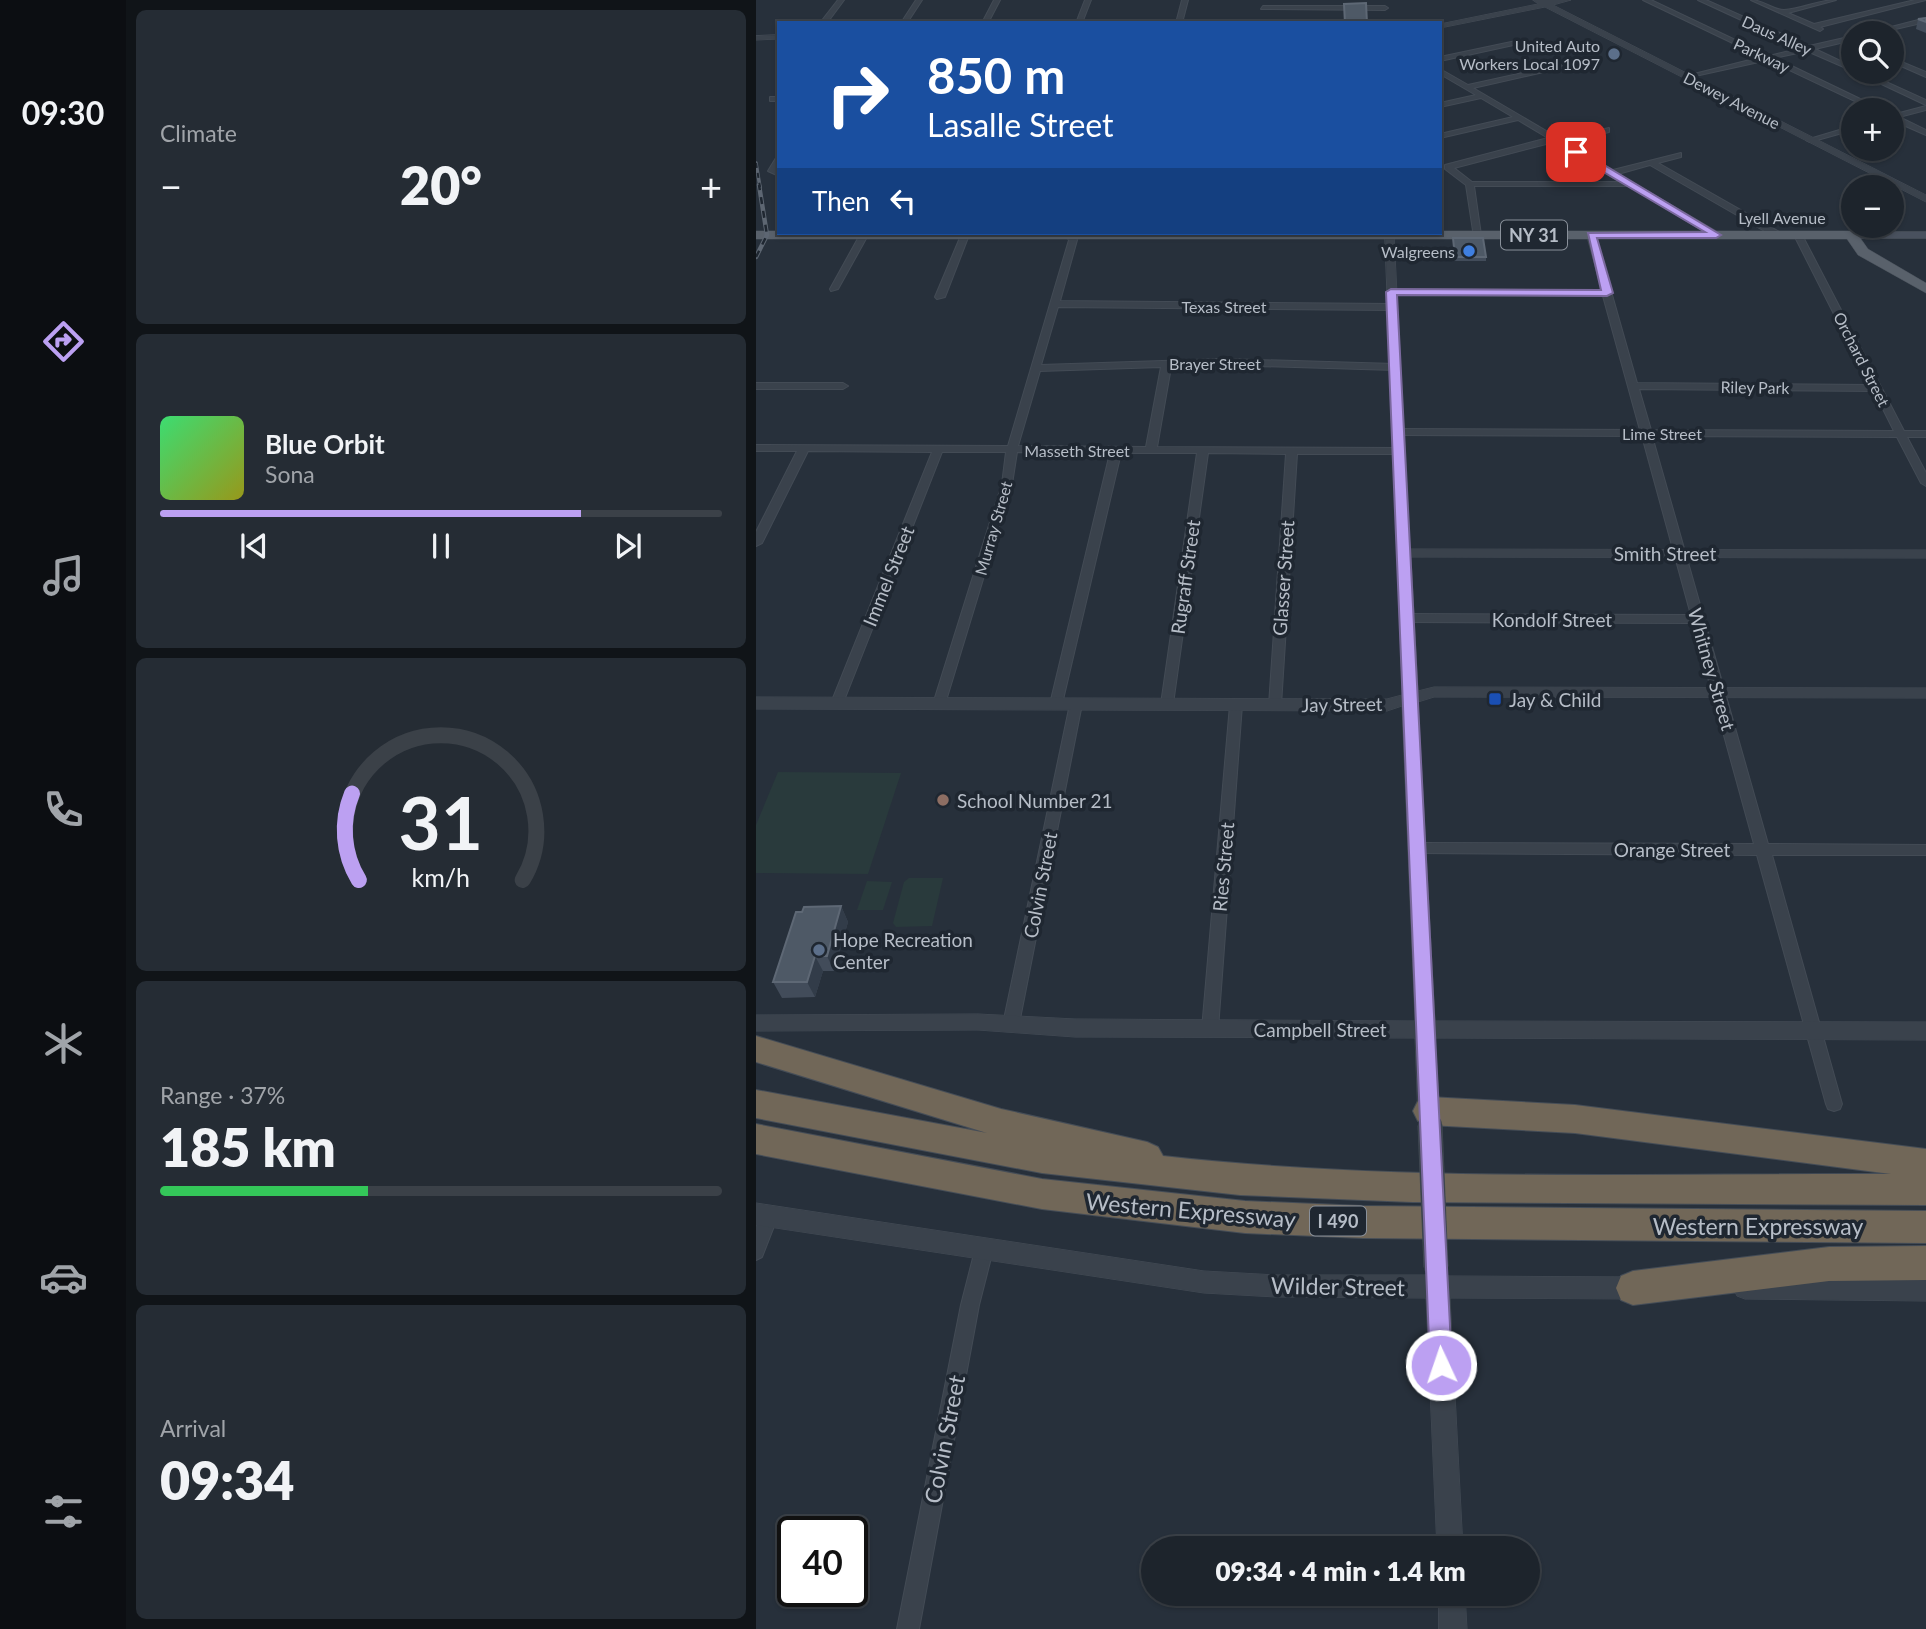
<!DOCTYPE html>
<html lang="en">
<head>
<meta charset="utf-8">
<style>
  body { margin:0; font-family:Lato,sans-serif; background:#252c34; color:#f1f3f6; height:100vh; display:flex; flex-direction:column; font-size:26px; white-space:nowrap }
  * { box-sizing:border-box; margin:0 }
  p { font-size:23px; color:#a0a4a9 }
  .icon { flex:none; width:38px; height:38px; fill:none; stroke:currentColor; stroke-width:2; stroke-linecap:round; stroke-linejoin:round }
  .map { position:relative; flex:1; overflow:hidden }
  .side { display:flex; flex-direction:column; gap:10px; padding:10px; background:#101418; width:630px }
  .side>* { flex:none }
  .hud { position:absolute; left:21px; top:21px; width:665px; height:214px; border-radius:0px; box-shadow:0 2px 5px #0004,0 0 0 2px #3b4148; background:#1a4fa0; color:#fff; overflow:hidden }
  .buttons { position:absolute; left:1085px; top:21px; display:grid; gap:14px }
  .buttons a { display:grid; place-items:center; width:63px; height:63px; border-radius:50%; background:#1d242c; box-shadow:0 2px 5px #0004,0 0 0 2px #3b4148; font-size:35px }
  .speed { position:absolute; left:21px; top:1516px; display:flex; gap:14px; font-size:35px; font-weight:700; text-align:center }
  .speed>* { display:grid; place-content:center; width:91px; height:91px; border-radius:50%; background:#1d242c; box-shadow:0 2px 5px #0004,0 0 0 2px #3b4148; line-height:1 }
  .speed .limit { border:4px solid #111; border-radius:10px; background:#fff; color:#111 }
  .pin { position:absolute; display:grid; place-items:center; width:60px; height:60px; color:#fff; margin:-30px; border-radius:14px; box-shadow:0 4px 10px #0006 }
  .me { position:absolute; width:77px; margin:-38px; rotate:357deg; stroke-linejoin:round; filter:drop-shadow(0 0 5px #0008) }
  .turn { display:flex; align-items:center; gap:24px; height:147px; padding:0 35px; font-size:32px }
  .turn .icon { width:91px; height:91px; stroke-width:2.5 }
  .turn b { display:block; font-size:49px; line-height:60px }
  .then { display:flex; align-items:center; height:66px; padding:0 35px; background:#0003; gap:14px; font-size:26px }
  .big { font-size:52px; font-weight:800; line-height:1.1 }
  .side .card { flex:1; display:flex; flex-direction:column; justify-content:center; gap:10px; min-width:0; padding:0 24px; border-radius:10px; background:#252c34 }
  .side .dial { align-items:center; gap:0 }
  .dial svg { height:182px; overflow:visible; fill:none; stroke:#3b4148; stroke-width:7; stroke-linecap:round; text-anchor:middle }
  .dial text { fill:#f1f3f6; stroke:none }
  .song { display:flex; align-items:center; gap:21px }
  .cover { width:84px; height:84px; border-radius:10px; background:linear-gradient(135deg,hsl(140 70% 55%),hsl(60 70% 35%)) }
  .played { height:7px; border-radius:4px; background:linear-gradient(90deg,#bca0f2 75%,#3b4148 75%) }
  .keys { display:flex; justify-content:space-around; direction:ltr }
  .heat { display:flex; justify-content:space-between; align-items:center; font-size:38px; direction:ltr }
  .charge { height:10px; border-radius:5px; background:linear-gradient(90deg,#34c759 37%,#3b4148 0) }
  .trip { position:absolute; left:385px; top:1536px; width:399px; height:70px; border-radius:35px; background:#1d242c; box-shadow:0 2px 5px #0004,0 0 0 2px #3b4148; font-weight:800; line-height:70px; text-align:center }
  main { display:flex; flex:1; min-height:0 }
  .dock { display:flex; flex-direction:column; width:126px; justify-content:space-around; align-items:center; background:#0c0e12; color:#a0a4a9 }
  .dock .icon { width:49px; height:49px }
  .dock .selected { color:#bca0f2 }
  .dock b { font-size:32px; color:#f1f3f6 }
  .map>svg:first-child { display:block }
  .green { fill:#293a3c }
  .lines { fill:none; stroke-linecap:round; stroke-linejoin:round }
  .minor-casing { stroke:#434b55; stroke-width:2 }
  .tertiary-casing { stroke:#434b55; stroke-width:1 }
  .secondary-casing { stroke:#434b55; stroke-width:2 }
  .primary-casing { stroke:#434b55; stroke-width:1 }
  .motorway-casing { stroke:#454d57; stroke-width:2 }
  .minor { fill:#3a424c; fill-rule:evenodd }
  .tertiary { fill:#3a424c; fill-rule:evenodd }
  .secondary { fill:#49515e; fill-rule:evenodd }
  .primary { fill:#59616b; fill-rule:evenodd }
  .motorway { fill:#716758; fill-rule:evenodd }
  .rail-far1-casing { stroke:#5d6672; stroke-width:3.5 }
  .rail-casing { stroke:#5d6672; stroke-width:4.5 }
  .rail-far1 { stroke:#1f2731; stroke-width:2; stroke-dasharray:5; stroke-linecap:butt }
  .rail { stroke:#1f2731; stroke-width:2.5; stroke-dasharray:7; stroke-linecap:butt }
  .tertiary-bridge-casing { stroke:#434b55; stroke-width:25; stroke-linecap:butt }
  .tertiary-bridge { stroke:#3a424c; stroke-width:24 }
  .wall { fill:#424c5a }
  .shaded-wall { fill:#323c49 }
  .building { fill:#4e5966; stroke:#5e6875; stroke-width:2 }
  .route { fill:#bca0f2; stroke:#7a689d; stroke-width:2 }
  .service-dot { fill:#5c6f8a; stroke:#1f2731; stroke-width:2.5 }
  .shop-dot { fill:#3f7fe0; stroke:#1f2731; stroke-width:2.5 }
  .transit-dot { fill:#1a4fb4; stroke:#1f2731; stroke-width:2.5 }
  .education-dot { fill:#8d6e63; stroke:#1f2731; stroke-width:2.5 }
  .labels { text-anchor:middle; dominant-baseline:central; stroke-width:7; stroke-linejoin:round; paint-order:stroke }
  .far-street-label { font-size:16px; fill:#b6bdc7; stroke:#1f2731 }
  .far-poi-label { font-size:16px; fill:#b6bdc7; stroke:#1f2731; text-anchor:end }
  .shield { fill:#1f2731; stroke:#89909a; stroke-width:2 }
  .shield-label { font-size:18px; font-weight:bold; fill:#b6bdc7 }
  .street-label { font-size:19px; fill:#b6bdc7; stroke:#1f2731 }
  .poi-label { font-size:19px; fill:#b6bdc7; stroke:#1f2731; text-anchor:start }
  .near-street-label { font-size:23px; fill:#b6bdc7; stroke:#1f2731 }
</style>
</head>
<body>
<main>
<nav class="dock">
<b>09:30</b>
<svg class="icon selected" aria-label="directions" viewBox="0 0 24 24"><path d="M12 3l9 9-9 9-9-9zM9 14v-3h6M13 9l2 2-2 2"/></svg>
<svg class="icon" aria-label="music" viewBox="0 0 24 24"><path d="M9 18V5l10-2v13"/><circle cx="6" cy="18" r="3"/><circle cx="16" cy="16" r="3"/></svg>
<svg class="icon" aria-label="phone" viewBox="0 0 24 24"><path d="M5 4h4l2 5-3 2q2 4 5 5l2-3 5 2v4C11 20 4 13 5 4z"/></svg>
<svg class="icon" aria-label="climate" viewBox="0 0 24 24"><path d="M12 3v18M4 7l16 10M4 17L20 7"/></svg>
<svg class="icon" aria-label="car" viewBox="0 0 24 24"><path d="M5 17H2v-5l4-1 3-4h7l3 4 3 1v5h-3M9 17h6M6 11h13"/><circle cx="7" cy="17" r="2"/><circle cx="17" cy="17" r="2"/></svg>
<svg class="icon" aria-label="filters" viewBox="0 0 24 24"><path d="M4 7h16M4 17h16"/><circle cx="9" cy="7" r="2"/><circle cx="15" cy="17" r="2"/></svg>
</nav>
<section class="side">
<div class="card"><p>Climate</p>
<div class="heat"><a>−</a><b class="big">20°</b><a>+</a></div>
</div>
<div class="card">
<div class="song"><i class="cover"></i><div><b>Blue Orbit</b><p>Sona</p></div></div>
<div class="played"></div>
<div class="keys"><svg class="icon" aria-label="previous" viewBox="0 0 24 24"><path d="M18 5L8 12l10 7zM5 5v14"/></svg><svg class="icon" aria-label="pause" viewBox="0 0 24 24"><path d="M8 5v14M16 5v14"/></svg><svg class="icon" aria-label="next" viewBox="0 0 24 24"><path d="M6 5l10 7-10 7zM19 5v14"/></svg></div>
</div>
<div class="card dial"><svg viewBox="0 0 100 80">
<path d="M14 69A42 42 0 1 1 86 69"/>
<path d="M14 69A42 42 0 0 1 11 31" stroke="#bca0f2"/>
<text x="50" y="56" font-size="32" font-weight="700">31</text>
<text x="50" y="72" font-size="11">km/h</text>
</svg></div>
<div class="card"><p>Range · 37%</p><b class="big">185 km</b><div class="charge"></div></div>
<div class="card"><p>Arrival</p><b class="big">09:34</b></div>
</section>
<div class="map">
<svg width="1170" height="1629" viewBox="0 0 1170 1629">
  <rect width="100%" height="100%" fill="#27303b"/>
  <g class="green">
    <polygon points="22,772 145,773 112,874 0,873 0,825"/>
    <polygon points="153,878 187,878 176,926 140,927 137,923 148,882"/>
    <polygon points="111,881 136,882 127,910 101,910"/>
  </g>
  <g class="lines">
    <g class="minor-casing">
      <g id="minor">
        <polygon points="82,0 88,0 71,23 64,23"/>
        <polygon points="160,0 166,0 151,23 145,23"/>
        <polygon points="238,0 244,0 232,23 226,23"/>
        <polygon points="329,0 335,0 326,23 320,23"/>
        <polygon points="426,0 432,0 426,23 420,23"/>
        <polygon points="887,0 895,0 1013,56 1046,48 942,0 950,0 1053,46 1097,36 1097,40 1059,49 1097,67 1097,71 1051,51 1019,58 1127,110 1118,110 1012,60 930,78 930,76 1006,57"/>
        <path d="M995 0C1007 0 1017 10 1028 10 1046 9 1062 0 1080 0L1032 13 1058 24 1159 0H1170L1064 27 1067 29 1064 31Z"/>
        <polygon points="507,6 629,6 632,8 629,10 505,9"/>
        <polygon points="1170,18 1170,22 1122,33 1112,33"/>
        <polygon points="760,41 762,44 684,61 684,57"/>
        <polygon points="1136,58 1170,72 1170,77 1136,62"/>
        <path d="M812 63 814 66 717 88 804 139 853 128V132L810 143 857 170 925 153V157L902 163 1025 233V237H1019L894 165 862 174 963 233V237H957L873 186H718L725 235 718 237 710 185 689 169V165L792 138 762 120 684 138V134L757 117 725 98 684 107V103L720 95 684 74V69L712 85ZM798 142 864 182H716L698 168Z"/>
        <polygon points="1100,72 1108,72 1170,100 1170,105"/>
        <rect x="14" y="97" width="9" height="4"/>
        <polygon points="1170,106 1170,110 1143,117 1170,130 1170,135 1136,120 1136,115"/>
        <polygon points="1097,126 1097,130 1054,142 1050,140"/>
        <polygon points="20,158 23,158 21,170 23,171 23,176 12,171"/>
        <path d="M835 232 839 235 881 383 1114 385 1038 235 1045 233 1148 431H1170V437H1151L1170 473V486L1165 483 1141 437 896 436 1012 844 1170 845V855H1016L1086 1104 1084 1109 1078 1111 1072 1109 1070 1104 1001 855 661 853 656 852 654 848 656 844 661 843 998 844 937 623 650 622 644 618 650 614 935 615 886 436 642 435 637 432 642 429 884 430 847 296 635 295 630 292 635 289 846 290 831 235ZM883 389 1118 391 1138 431 895 430Z"/>
        <polygon points="105,233 112,235 82,289 75,291 74,289"/>
        <polygon points="206,233 213,235 189,297 181,299 179,297"/>
        <path d="M308 233H316L321 240 304 301 636 304 641 307 636 310 302 307 285 365 467 359 639 364 644 367 639 370 467 365 415 367 401 447 643 448 648 451 643 454H541L525 705 519 709 513 705 530 454 452 453 417 704 411 708 405 704 441 453H365L306 704 300 708 294 704 354 453 261 452 256 484 189 704 188 707H178L177 704 246 484 250 452H186L87 703 86 706H76L75 703 176 452 52 451 6 543 0 546V532L41 451H0V445L252 446 313 240ZM405 367 390 447 262 446 284 371Z"/>
        <polygon points="0,383 87,383 92,386 87,389 0,389"/>
        <polygon points="320,700 326,704 263,1024 261,1029 255,1031 249,1029 247,1024 314,704"/>
        <polygon points="480,701 486,705 462,1029 460,1034 454,1036 448,1034 446,1029 474,705"/>
        <polygon points="13,1208 19,1210 22,1216 6,1257 0,1260 0,1227 7,1210"/>
        <polygon points="228,1241 234,1244 237,1250 223,1305 163,1629 141,1629 205,1305 219,1250 222,1244"/>
      </g>
    </g>
    <g class="tertiary-casing">
      <g id="tertiary">
        <polygon points="777,0 815,0 797,5 1170,195 1170,202 789,7 684,28 684,24 782,4"/>
        <polygon points="23,35 23,39 0,40 0,36"/>
        <polygon points="629,233 638,235 654,549 1170,550 1170,558 655,557 662,691 678,687 1170,688 1170,698 678,697 662,702 679,1021 1170,1022 1170,1040 679,1038 684,1119 680,1126 673,1128 666,1126 662,1119 659,1038 319,1037 222,1030 0,1031 0,1015 222,1014 319,1019 659,1021 646,706 631,711 0,709 0,697 631,699 646,695"/>
        <polygon points="0,1203 448,1271 520,1275 670,1275 673,1268 681,1265 689,1268 692,1276 884,1277 892,1280 896,1288 892,1296 884,1299 694,1298 707,1549 681,1549 670,1298 520,1297 448,1293 0,1225"/>
        <polygon points="989,1277 1170,1279 1170,1301 989,1299 981,1296 977,1288 981,1280"/>
        <polygon points="683,1594 709,1594 711,1629 683,1629"/>
      </g>
    </g>
    <g class="secondary-casing">
      <polygon id="secondary" points="1170,232 1170,238 1095,238 1089,235 1095,232"/>
    </g>
    <g class="primary-casing">
      <polygon id="primary" points="0,231 1095,231 1100,232 1112,249 1170,283 1170,293 1102,255 1091,239 0,239"/>
    </g>
    <g class="motorway-casing">
      <g id="motorway">
        <path d="M0 1036 245 1109 391 1142 402 1147 407 1156C648 1183 893 1173 1135 1174L819 1133 673 1125 662 1121 657 1111 662 1101 673 1097 819 1105 1170 1149V1205L656 1202 484 1195 286 1173 0 1118V1090L231 1133 0 1062Z"/>
        <polygon points="0,1124 286,1179 489,1201 607,1206 1170,1211 1170,1243 607,1238 489,1233 286,1209 0,1154"/>
        <polygon points="1170,1246 1170,1280 1073,1281 877,1305 865,1300 860,1288 865,1276 877,1271 1073,1247"/>
      </g>
    </g>
    <use href="#minor" class="minor"/>
    <use href="#tertiary" class="tertiary"/>
    <use href="#secondary" class="secondary"/>
    <use href="#primary" class="primary"/>
    <use href="#motorway" class="motorway"/>
    <g class="rail-far1-casing">
      <polyline id="rail-far1" points="0,163 4,187"/>
    </g>
    <g class="rail-casing">
      <polyline id="rail" points="0,257 11,235 3,185"/>
    </g>
    <use href="#rail-far1" class="rail-far1"/>
    <use href="#rail" class="rail"/>
    <g class="tertiary-bridge-casing">
      <polyline id="tertiary-bridge" points="674,1125 680,1267"/>
    </g>
    <use href="#tertiary-bridge" class="tertiary-bridge"/>
  </g>
  <g class="wall">
    <polygon points="1170,18 1170,33 1160,29 1162,19"/>
    <polygon points="697,238 730,257 730,261 698,261"/>
    <polygon points="85,906 92,922 78,971 67,971 59,997 26,998 17,982 46,912"/>
  </g>
  <g class="shaded-wall">
    <polygon points="85,906 92,922 78,971 71,956"/>
    <polygon points="59,956 67,971 59,997 51,982"/>
  </g>
  <g class="building">
    <polygon points="610,3 611,23 589,23 588,4"/>
    <polygon points="1170,18 1170,22 1162,19"/>
    <polygon points="697,238 727,238 730,257 699,257"/>
    <polygon points="85,906 71,956 59,956 51,982 17,982 40,912 46,912 48,907"/>
  </g>
  <polygon class="route" points="817,150 823,150 965,235 960,238 841,238 857,293 851,296 641,295 696,1365 693,1373 685,1376 677,1373 674,1365 630,292 635,289 845,290 832,233 949,232 817,154"/>
  <g class="service-dot">
    <circle cx="858" cy="54" r="7"/>
    <circle cx="63" cy="950" r="7"/>
  </g>
  <circle class="shop-dot" cx="713" cy="251" r="7"/>
  <rect class="transit-dot" x="732" y="692" width="14" height="14" rx="3.5"/>
  <circle class="education-dot" cx="187" cy="800" r="7"/>
  <g class="labels">
    <g class="far-street-label">
      <text transform="translate(1021 35) rotate(24)">Daus Alley</text>
      <text transform="translate(1006 55) rotate(25)">Parkway</text>
      <text transform="translate(976 100) rotate(27)">Dewey Avenue</text>
      <text x="1026" y="217">Lyell Avenue</text>
      <text x="468" y="306">Texas Street</text>
      <text transform="translate(1106 359) rotate(63)">Orchard Street</text>
      <text x="459" y="363">Brayer Street</text>
      <text transform="translate(999 387) rotate(1)">Riley Park</text>
      <text x="906" y="433">Lime Street</text>
      <text x="321" y="450">Masseth Street</text>
      <text transform="translate(237 528) rotate(-74)">Murray Street</text>
    </g>
    <g class="far-poi-label">
      <text x="844" y="45">United Auto<tspan x="844" dy="18">Workers Local 1097</tspan></text>
      <text x="699" y="251">Walgreens</text>
    </g>
    <g class="shield">
      <rect x="745" y="220.5" width="66" height="29" rx="5"/>
      <rect x="554" y="1206.5" width="56" height="29" rx="5"/>
    </g>
    <g class="shield-label">
      <text x="778" y="235">NY 31</text>
      <text x="582" y="1221">I 490</text>
    </g>
    <g class="street-label">
      <text x="909" y="553">Smith Street</text>
      <text transform="translate(132 576) rotate(-68)">Immel Street</text>
      <text transform="translate(429 577) rotate(-82)">Rugraff Street</text>
      <text transform="translate(527 578) rotate(-86)">Glasser Street</text>
      <text x="796" y="619">Kondolf Street</text>
      <text transform="translate(956 669) rotate(74)">Whitney Street</text>
      <text transform="translate(586 704) rotate(-1)">Jay Street</text>
      <text x="916" y="849">Orange Street</text>
      <text transform="translate(467 867) rotate(-85)">Ries Street</text>
      <text transform="translate(284 885) rotate(-79)">Colvin Street</text>
      <text x="564" y="1029">Campbell Street</text>
    </g>
    <g class="poi-label">
      <text x="753" y="699">Jay &amp; Child</text>
      <text x="201" y="800">School Number 21</text>
      <text x="77" y="939">Hope Recreation<tspan x="77" dy="22">Center</tspan></text>
    </g>
    <g class="near-street-label">
      <text transform="translate(435 1210) rotate(5)">Western Expressway</text>
      <text x="1002" y="1226">Western Expressway</text>
      <text transform="translate(582 1286) rotate(1)">Wilder Street</text>
      <text transform="translate(188 1439) rotate(-79)">Colvin Street</text>
    </g>
  </g>
</svg>
<div class="buttons">
<a><svg class="icon" aria-label="search" viewBox="0 0 24 24"><circle cx="10" cy="10" r="6"/><path d="M15 15l6 6"/></svg></a>
<a>+</a>
<a>−</a>
</div>
<div class="speed"><div class="limit">40</div></div>
<div class="pin" style="left:820px;top:152px;background:#d93025"><svg class="icon" aria-label="arrive" viewBox="0 0 24 24"><path d="M6 21V4h12l-3 4 3 4H6"/></svg></div>
<svg class="me" style="left:685px;top:1365px" viewBox="-20 -20 40 40"><circle r="17" fill="#bca0f2" stroke="#fff" stroke-width="3"/><path d="M0-11L8 9 0 5-8 9z" fill="#fff"/></svg>
<div class="trip">09:34 · 4 min · 1.4 km</div>
<div class="hud">
<div class="turn"><svg class="icon" aria-label="right" viewBox="0 0 24 24"><path d="M7 20v-9h11M14 6l5 5-5 5"/></svg><div><b>850 m</b>Lasalle Street</div></div>
<div class="then">Then<svg class="icon" aria-label="left" viewBox="0 0 24 24"><path d="M17 20v-9H6M10 6l-5 5 5 5"/></svg></div>
</div>
</div>
</main>
</body>
</html>
